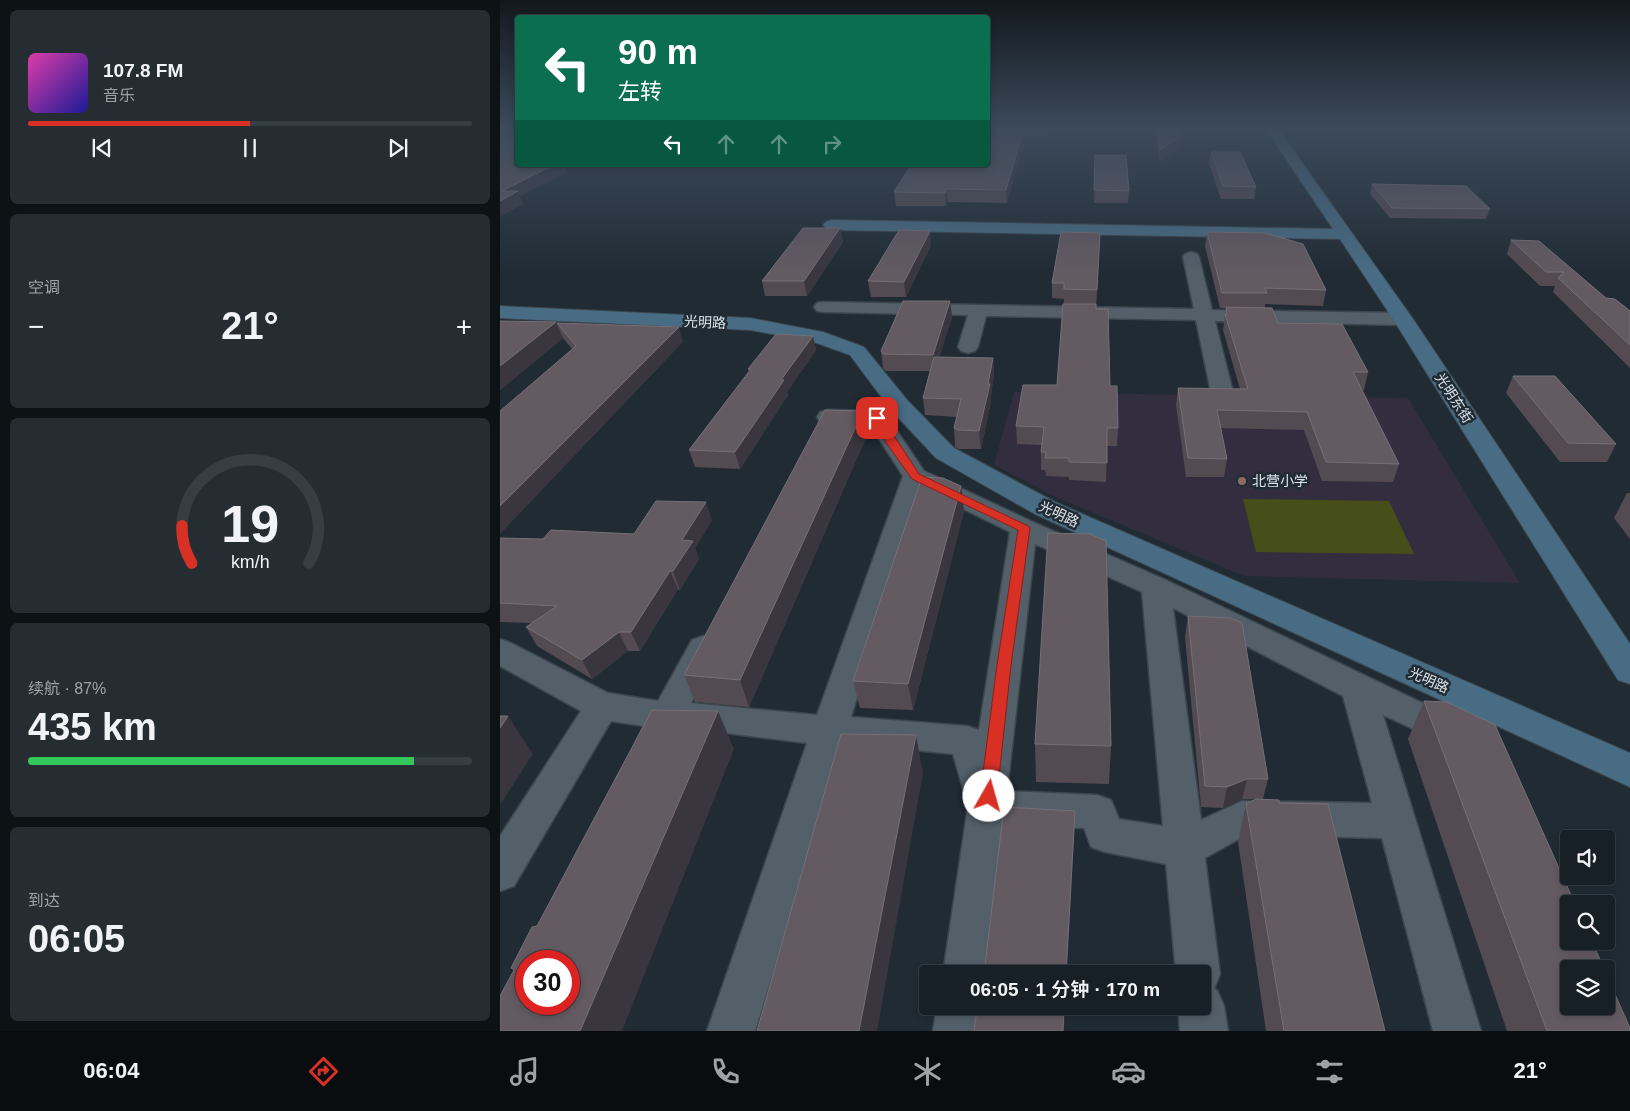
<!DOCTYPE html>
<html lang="zh">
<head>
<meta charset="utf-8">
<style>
  body { margin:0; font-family:Helvetica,"Noto Sans SC",sans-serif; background:#252d33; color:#f1f3f6; height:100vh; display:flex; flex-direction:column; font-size:19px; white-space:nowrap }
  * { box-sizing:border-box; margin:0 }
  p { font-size:16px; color:#9fa3a7 }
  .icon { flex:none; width:28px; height:28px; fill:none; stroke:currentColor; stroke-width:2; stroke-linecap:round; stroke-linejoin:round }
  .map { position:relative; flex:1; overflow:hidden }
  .side { display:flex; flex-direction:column; gap:10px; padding:10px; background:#0d1215; width:500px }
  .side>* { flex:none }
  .guide { position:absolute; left:15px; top:15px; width:475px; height:152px; border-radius:5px; box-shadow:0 2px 8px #0003,0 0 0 1px #363e44; background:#0b6e4f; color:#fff; overflow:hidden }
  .tools { position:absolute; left:1060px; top:830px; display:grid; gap:10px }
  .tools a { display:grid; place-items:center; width:55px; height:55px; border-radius:5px; background:#182027; box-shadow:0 2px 8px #0003,0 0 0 1px #363e44; font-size:25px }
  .speed { position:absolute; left:15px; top:950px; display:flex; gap:10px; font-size:25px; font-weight:700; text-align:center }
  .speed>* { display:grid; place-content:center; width:65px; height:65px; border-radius:50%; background:#182027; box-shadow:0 2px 8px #0003,0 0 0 1px #363e44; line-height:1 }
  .speed .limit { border:8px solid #d22; background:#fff; color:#111 }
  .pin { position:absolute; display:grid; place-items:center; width:42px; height:42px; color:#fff; margin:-21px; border-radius:10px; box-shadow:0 2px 8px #0006 }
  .me { position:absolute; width:55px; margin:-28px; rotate:7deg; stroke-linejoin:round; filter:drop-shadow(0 0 4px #0008) }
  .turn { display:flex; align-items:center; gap:18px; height:105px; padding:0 20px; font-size:22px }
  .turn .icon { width:65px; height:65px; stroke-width:2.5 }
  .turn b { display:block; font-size:35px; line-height:42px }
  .lanes { display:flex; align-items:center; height:48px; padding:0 20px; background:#0003; justify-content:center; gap:25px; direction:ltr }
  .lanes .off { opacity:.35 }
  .big { font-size:38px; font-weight:600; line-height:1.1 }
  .side .widget { flex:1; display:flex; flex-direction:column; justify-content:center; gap:8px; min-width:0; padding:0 18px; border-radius:8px; background:#252d33 }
  .side .dial { align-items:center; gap:0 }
  .dial svg { height:130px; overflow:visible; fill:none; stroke:#363e44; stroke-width:7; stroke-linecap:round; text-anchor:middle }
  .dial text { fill:#f1f3f6; stroke:none }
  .song { display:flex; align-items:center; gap:15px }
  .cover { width:60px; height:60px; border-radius:8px; background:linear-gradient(135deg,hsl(320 70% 55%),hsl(240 70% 35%)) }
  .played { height:5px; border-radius:2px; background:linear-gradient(90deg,#d93025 50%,#363e44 50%) }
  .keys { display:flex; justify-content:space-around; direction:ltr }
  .heat { display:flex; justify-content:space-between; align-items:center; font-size:28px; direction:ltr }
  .charge { height:8px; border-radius:4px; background:linear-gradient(90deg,#34c759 87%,#363e44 0) }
  .trip { position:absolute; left:419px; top:965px; width:292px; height:50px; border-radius:5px; background:#182027; box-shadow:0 2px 8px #0003,0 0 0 1px #363e44; font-weight:600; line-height:50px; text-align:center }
  .tabs { display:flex; height:80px; justify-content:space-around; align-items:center; background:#0a0d10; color:#9fa3a7 }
  .tabs .icon { width:35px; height:35px }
  .tabs .on { color:#d93025 }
  .tabs b { font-size:22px; color:#f1f3f6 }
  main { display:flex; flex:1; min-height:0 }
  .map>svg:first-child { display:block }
  .education { fill:#322e3f }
  .green { fill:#464e19 }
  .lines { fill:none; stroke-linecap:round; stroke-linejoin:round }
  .street-casing { stroke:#3c464d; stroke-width:3 }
  .secondary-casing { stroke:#3c464d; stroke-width:2 }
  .street { fill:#535f69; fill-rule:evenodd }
  .secondary { fill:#486c84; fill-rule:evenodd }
  .wall { fill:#544a51 }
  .shaded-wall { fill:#39363f }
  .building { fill:#635a62; stroke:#767077; fill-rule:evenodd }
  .route { fill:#d93025; stroke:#8d1f18 }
  .education-dot { fill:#8d6e63; stroke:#202b34; stroke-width:2 }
  .labels { text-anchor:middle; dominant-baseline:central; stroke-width:5; stroke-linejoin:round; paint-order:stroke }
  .street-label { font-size:14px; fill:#dde4ea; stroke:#202b34 }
  .poi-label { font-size:14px; fill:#dde4ea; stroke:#202b34; text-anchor:start }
</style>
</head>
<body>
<main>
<section class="side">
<div class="widget">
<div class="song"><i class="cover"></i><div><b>107.8 FM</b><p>音乐</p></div></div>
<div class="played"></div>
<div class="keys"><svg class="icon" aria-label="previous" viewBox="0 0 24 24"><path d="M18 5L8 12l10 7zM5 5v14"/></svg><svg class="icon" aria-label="pause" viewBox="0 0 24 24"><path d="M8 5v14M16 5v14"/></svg><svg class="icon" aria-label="next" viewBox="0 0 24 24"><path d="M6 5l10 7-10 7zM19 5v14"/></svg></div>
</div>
<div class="widget"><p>空调</p>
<div class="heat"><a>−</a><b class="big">21°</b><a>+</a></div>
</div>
<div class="widget dial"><svg viewBox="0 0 100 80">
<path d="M14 69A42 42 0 1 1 86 69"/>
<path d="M14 69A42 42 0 0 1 8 46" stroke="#d93025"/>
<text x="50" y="56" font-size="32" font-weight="700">19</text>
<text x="50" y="72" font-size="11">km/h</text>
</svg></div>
<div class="widget"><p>续航 · 87%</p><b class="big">435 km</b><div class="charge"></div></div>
<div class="widget"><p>到达</p><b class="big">06:05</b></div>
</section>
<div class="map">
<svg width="1130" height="1031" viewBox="0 0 1130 1031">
  <rect width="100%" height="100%" fill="#202b34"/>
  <polygon class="education" points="514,392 908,398 1020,583 744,576 558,498 494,465"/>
  <polygon class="green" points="743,499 889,501 914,554 756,552"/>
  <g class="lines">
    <g class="street-casing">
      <g id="street">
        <polygon points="691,252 697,254 699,257 712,310 903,313 909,315 912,319 909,323 903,325 715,321 732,388 728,392 721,394 714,392 710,388 696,320 486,316 478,347 475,351 468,353 461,351 458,347 468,315 323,312 317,311 314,307 317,303 323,302 694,309 683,257 685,254"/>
        <path d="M328 410 377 411 385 413 424 471 533 522 666 580 962 722 967 732 962 742 950 746 883 715 981 1031H933L882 838 746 835 705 858 720 974 714 989 717 990 724 1006 728 1031H680L678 1006H702V974H676L666 864 605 852 591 847 584 828 504 825 487 974H443L468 806 453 754 364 745H342L255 1031H207L307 743 209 731 178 730 167 752 154 757 141 752 136 742 144 726 111 721 14 886 0 891V836L81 711 0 666V639L11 643 108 693 158 701 192 640 203 636 214 640 219 648 191 703 317 715 403 476 370 425 328 424 320 422 317 417 320 412ZM423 489 510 532 479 730 467 726 351 717ZM535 544 642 592 663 826 619 819 611 800 597 795 507 791ZM673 608 843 696 872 803 742 801 701 820Z"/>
        <polygon points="437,1006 483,1006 481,1031 433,1031"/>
      </g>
    </g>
    <g class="secondary-casing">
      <g id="secondary">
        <polygon points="766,129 778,129 913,319 1130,644 1130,684 1118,680 893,319 840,239 331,230 326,228 323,225 326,222 331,220 833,229"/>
        <polygon points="0,306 250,318 323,332 364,347 407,400 454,448 555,502 1130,753 1130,787 535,514 436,458 391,410 350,355 311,341 250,330 0,318"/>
      </g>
    </g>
    <use href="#street" class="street"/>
    <use href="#secondary" class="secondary"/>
  </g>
  <g class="wall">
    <polygon points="488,129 551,129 548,137 526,137 507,203 448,202 446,206 396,206 394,192 488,165"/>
    <polygon points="656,129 679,129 680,149 660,162"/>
    <polygon points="711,152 756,187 754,199 721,199 709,164"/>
    <polygon points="595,155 629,191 628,203 594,203"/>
    <polygon points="872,184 990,209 986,219 890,218 870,194"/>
    <polygon points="340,228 343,242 307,296 265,296 262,281"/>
    <polygon points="707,232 826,290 823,306 765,304 765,308 778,323 868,372 864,390 862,390 899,464 893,482 822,481 804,430 720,428 727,459 724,477 686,477 676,405 678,388 740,389 723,330 726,308 720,308 705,246"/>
    <polygon points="600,233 596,309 618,428 617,446 607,446 606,482 569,480 569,477 546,476 545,470 541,470 541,452 542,445 517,444 516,426 557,385 564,299 552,298 552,283"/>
    <polygon points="1011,240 1106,298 1130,311 1130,368 1053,292 1055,286 1040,286 1007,254"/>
    <polygon points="431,245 406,297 371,297 368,281"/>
    <polygon points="450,301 452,317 439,357 493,358 494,375 491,395 491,401 481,449 459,449 455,447 454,428 457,417 425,415 423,398 430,371 386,371 383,368 381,351"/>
    <polygon points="0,321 56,322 57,323 183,342 72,349 63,338 0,390"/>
    <polygon points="313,336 316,350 287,392 288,395 240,469 195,467 189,450 249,372 248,369"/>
    <polygon points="1013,376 1116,444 1107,462 1060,462 1006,393"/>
    <polygon points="363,411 367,435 249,707 195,702 184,675"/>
    <polygon points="461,486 464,511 413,710 360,708 353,681"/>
    <polygon points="1127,493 1130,493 1130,539 1114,518"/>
    <polygon points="212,520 195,548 199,559 180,590 178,589 140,651 128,651 92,679 37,646 26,627 32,623 0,622 0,538 43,539 134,534"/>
    <polygon points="688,616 768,779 763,799 779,803 885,1031 766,1031 738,842 746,804 755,799 742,799 723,808 701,807 685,637"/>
    <polygon points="924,701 1130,1031 1007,1031 908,739"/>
    <polygon points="535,744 611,746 609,784 536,782"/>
  </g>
  <g class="shaded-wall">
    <polygon points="524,129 526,129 526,137 507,203 506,190"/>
    <polygon points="548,129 551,129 548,137"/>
    <polygon points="681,137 680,149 660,162 660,150"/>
    <polygon points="54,165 68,165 65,166 67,172 20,196 23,204 0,217 0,201 2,191"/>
    <polygon points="446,189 448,202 446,206 445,193"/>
    <polygon points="340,228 343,242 307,296 304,281"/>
    <polygon points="430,231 431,245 406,297 404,282"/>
    <polygon points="450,301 452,317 435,372 433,355"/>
    <polygon points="56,322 63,338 0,390 0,366"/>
    <polygon points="179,327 183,342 0,534 0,506"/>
    <polygon points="313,336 316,350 287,392 288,395 240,469 235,452 281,380"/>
    <polygon points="493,358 494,375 491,395 491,401 481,449 479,431"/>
    <polygon points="363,411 367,435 249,707 240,680"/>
    <polygon points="461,486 464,511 413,710 408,684"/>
    <polygon points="206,502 212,520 195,548 199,559 180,590 173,571 182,540"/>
    <polygon points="170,571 178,589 140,651 131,632"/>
    <polygon points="119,632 128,651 92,679 82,660"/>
    <polygon points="218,711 234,749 122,1031 80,1031"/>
    <polygon points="8,716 33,754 0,805 0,728"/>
    <polygon points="416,735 423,773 377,1031 359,1031"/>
    <polygon points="747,779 742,799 723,808 727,787"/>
    <polygon points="575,811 574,837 567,974 566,974"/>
    <polygon points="564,1006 565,1006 564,1031 563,1031"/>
  </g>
  <g class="building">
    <polygon points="0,129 18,129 18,165 54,165 2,191 18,191 0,201"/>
    <polygon points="488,129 524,129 506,190 446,189 445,193 394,192 411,165 488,165"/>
    <polygon points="658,129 679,129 681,137 660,150"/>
    <polygon points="711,152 740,152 756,187 723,186"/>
    <polygon points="595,155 626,155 629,191 594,190"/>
    <polygon points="872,184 966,186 990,209 892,208"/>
    <polygon points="303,228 340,228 304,281 262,281"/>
    <polygon points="399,230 430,231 404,282 368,281"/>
    <polygon points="561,232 600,233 597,290 564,289 564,283 552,283"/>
    <polygon points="707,232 765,233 803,244 826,290 765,288 767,293 722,293"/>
    <polygon points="1011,240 1039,241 1106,298 1115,299 1130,311 1130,345 1058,278 1064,272 1046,272"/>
    <polygon points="403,301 450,301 433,355 383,354 381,351"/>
    <polygon points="563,304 596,304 596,309 608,309 610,386 617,386 618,428 607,428 607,463 569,462 569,458 545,458 546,452 541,452 544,427 516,426 523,385 557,385"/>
    <polygon points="726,307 772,308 778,323 842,324 868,372 853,372 899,464 826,462 807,412 717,410 727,459 688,458 678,388 748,389 725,314 727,314"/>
    <polygon points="0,321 56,322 0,366"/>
    <polygon points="57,323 179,327 0,506 0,411 76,346"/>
    <polygon points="276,334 313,336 281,380 284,380 235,452 189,450 251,369 248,369"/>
    <polygon points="434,357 493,358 488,384 490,384 479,431 458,430 454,428 461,399 423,398"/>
    <polygon points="1013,376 1055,376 1116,444 1068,443"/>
    <polygon points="325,410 363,411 240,680 184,675"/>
    <polygon points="422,477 443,478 461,486 408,684 353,681"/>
    <polygon points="156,501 206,502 182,540 193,541 173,571 170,571 131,632 119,632 82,660 26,627 57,606 0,603 0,538 43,539 51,530 134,534"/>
    <polygon points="548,533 590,534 606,541 611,746 535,744"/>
    <polygon points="688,616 731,618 742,623 768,779 747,779 727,787 705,786"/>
    <polygon points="924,701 947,702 995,725 1075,904 1069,904 1069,941 1092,941 1104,969 1069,969 1069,1006 1106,1006 1106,974 1130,1028 1130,1031 1047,1031"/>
    <path d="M152 710 218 711 80 1031H0V996L14 970 11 968 32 927 37 926ZM26 961H69V1004H26Z"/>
    <polygon points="0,716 8,716 0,728"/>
    <polygon points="341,734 416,735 359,1031 257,1031"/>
    <polygon points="756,799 779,800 779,803 828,804 885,1031 784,1031 746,804"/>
    <polygon points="504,807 575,811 566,974 484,974"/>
    <polygon points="480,1006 564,1006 563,1031 474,1031 477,1009"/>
  </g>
  <linearGradient id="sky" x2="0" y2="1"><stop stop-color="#12181d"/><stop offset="0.47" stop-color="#3c4a5c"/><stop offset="1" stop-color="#3c4a5c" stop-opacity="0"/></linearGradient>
  <rect width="1130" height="273" fill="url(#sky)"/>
  <polygon class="route" points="377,415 381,416 419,474 528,526 530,528 511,665 497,796 494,801 489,803 483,801 480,796 497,665 518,530 412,479 385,441 372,418"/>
  <circle class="education-dot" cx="742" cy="481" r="5"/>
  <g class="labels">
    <g class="street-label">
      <text transform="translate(205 322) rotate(3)">光明路</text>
      <text transform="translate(954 398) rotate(57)">光明东街</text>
      <text transform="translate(559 514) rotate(25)">光明路</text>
      <text transform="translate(929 680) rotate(24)">光明路</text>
    </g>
    <g class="poi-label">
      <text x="752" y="481">北营小学</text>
    </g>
  </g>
</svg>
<div class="tools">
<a><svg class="icon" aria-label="sound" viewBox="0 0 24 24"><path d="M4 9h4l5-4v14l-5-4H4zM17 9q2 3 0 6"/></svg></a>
<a><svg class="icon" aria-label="search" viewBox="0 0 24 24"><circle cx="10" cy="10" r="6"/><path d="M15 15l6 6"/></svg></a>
<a><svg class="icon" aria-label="layers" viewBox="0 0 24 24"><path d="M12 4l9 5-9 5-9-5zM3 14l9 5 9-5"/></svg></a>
</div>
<div class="speed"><div class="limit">30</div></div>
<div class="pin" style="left:377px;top:418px;background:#d93025"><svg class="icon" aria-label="arrive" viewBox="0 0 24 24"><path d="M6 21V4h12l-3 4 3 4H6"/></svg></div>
<svg class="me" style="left:489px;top:796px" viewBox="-20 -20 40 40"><circle r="19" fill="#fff"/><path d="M0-13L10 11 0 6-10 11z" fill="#d93025"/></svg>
<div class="trip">06:05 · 1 分钟 · 170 m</div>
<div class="guide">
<div class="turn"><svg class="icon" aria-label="left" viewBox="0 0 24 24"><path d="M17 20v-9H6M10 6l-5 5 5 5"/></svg><div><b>90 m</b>左转</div></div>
<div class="lanes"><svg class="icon" aria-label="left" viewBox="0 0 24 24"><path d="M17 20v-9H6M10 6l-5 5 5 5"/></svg><svg class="icon off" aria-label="ahead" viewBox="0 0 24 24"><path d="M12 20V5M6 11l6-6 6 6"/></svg><svg class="icon off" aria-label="ahead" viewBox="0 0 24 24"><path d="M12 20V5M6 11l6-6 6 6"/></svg><svg class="icon off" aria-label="right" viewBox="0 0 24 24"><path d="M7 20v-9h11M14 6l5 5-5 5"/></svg></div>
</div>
</div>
</main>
<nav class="tabs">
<b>06:04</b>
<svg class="icon on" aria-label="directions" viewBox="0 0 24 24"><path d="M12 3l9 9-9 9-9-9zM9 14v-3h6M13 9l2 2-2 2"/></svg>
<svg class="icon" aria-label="music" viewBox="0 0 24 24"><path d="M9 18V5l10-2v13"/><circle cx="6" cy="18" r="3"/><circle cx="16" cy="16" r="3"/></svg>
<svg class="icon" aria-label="phone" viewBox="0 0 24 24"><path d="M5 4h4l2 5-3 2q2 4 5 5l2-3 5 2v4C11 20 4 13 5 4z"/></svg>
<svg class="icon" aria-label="climate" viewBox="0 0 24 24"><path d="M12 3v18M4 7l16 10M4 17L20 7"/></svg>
<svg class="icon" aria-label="car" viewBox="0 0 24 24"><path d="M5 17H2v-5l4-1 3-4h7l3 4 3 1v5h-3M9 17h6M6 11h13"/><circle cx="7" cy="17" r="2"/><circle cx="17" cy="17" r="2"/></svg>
<svg class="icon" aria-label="filters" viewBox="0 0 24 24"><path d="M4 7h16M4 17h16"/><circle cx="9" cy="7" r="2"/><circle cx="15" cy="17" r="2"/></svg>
<b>21°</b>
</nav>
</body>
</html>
